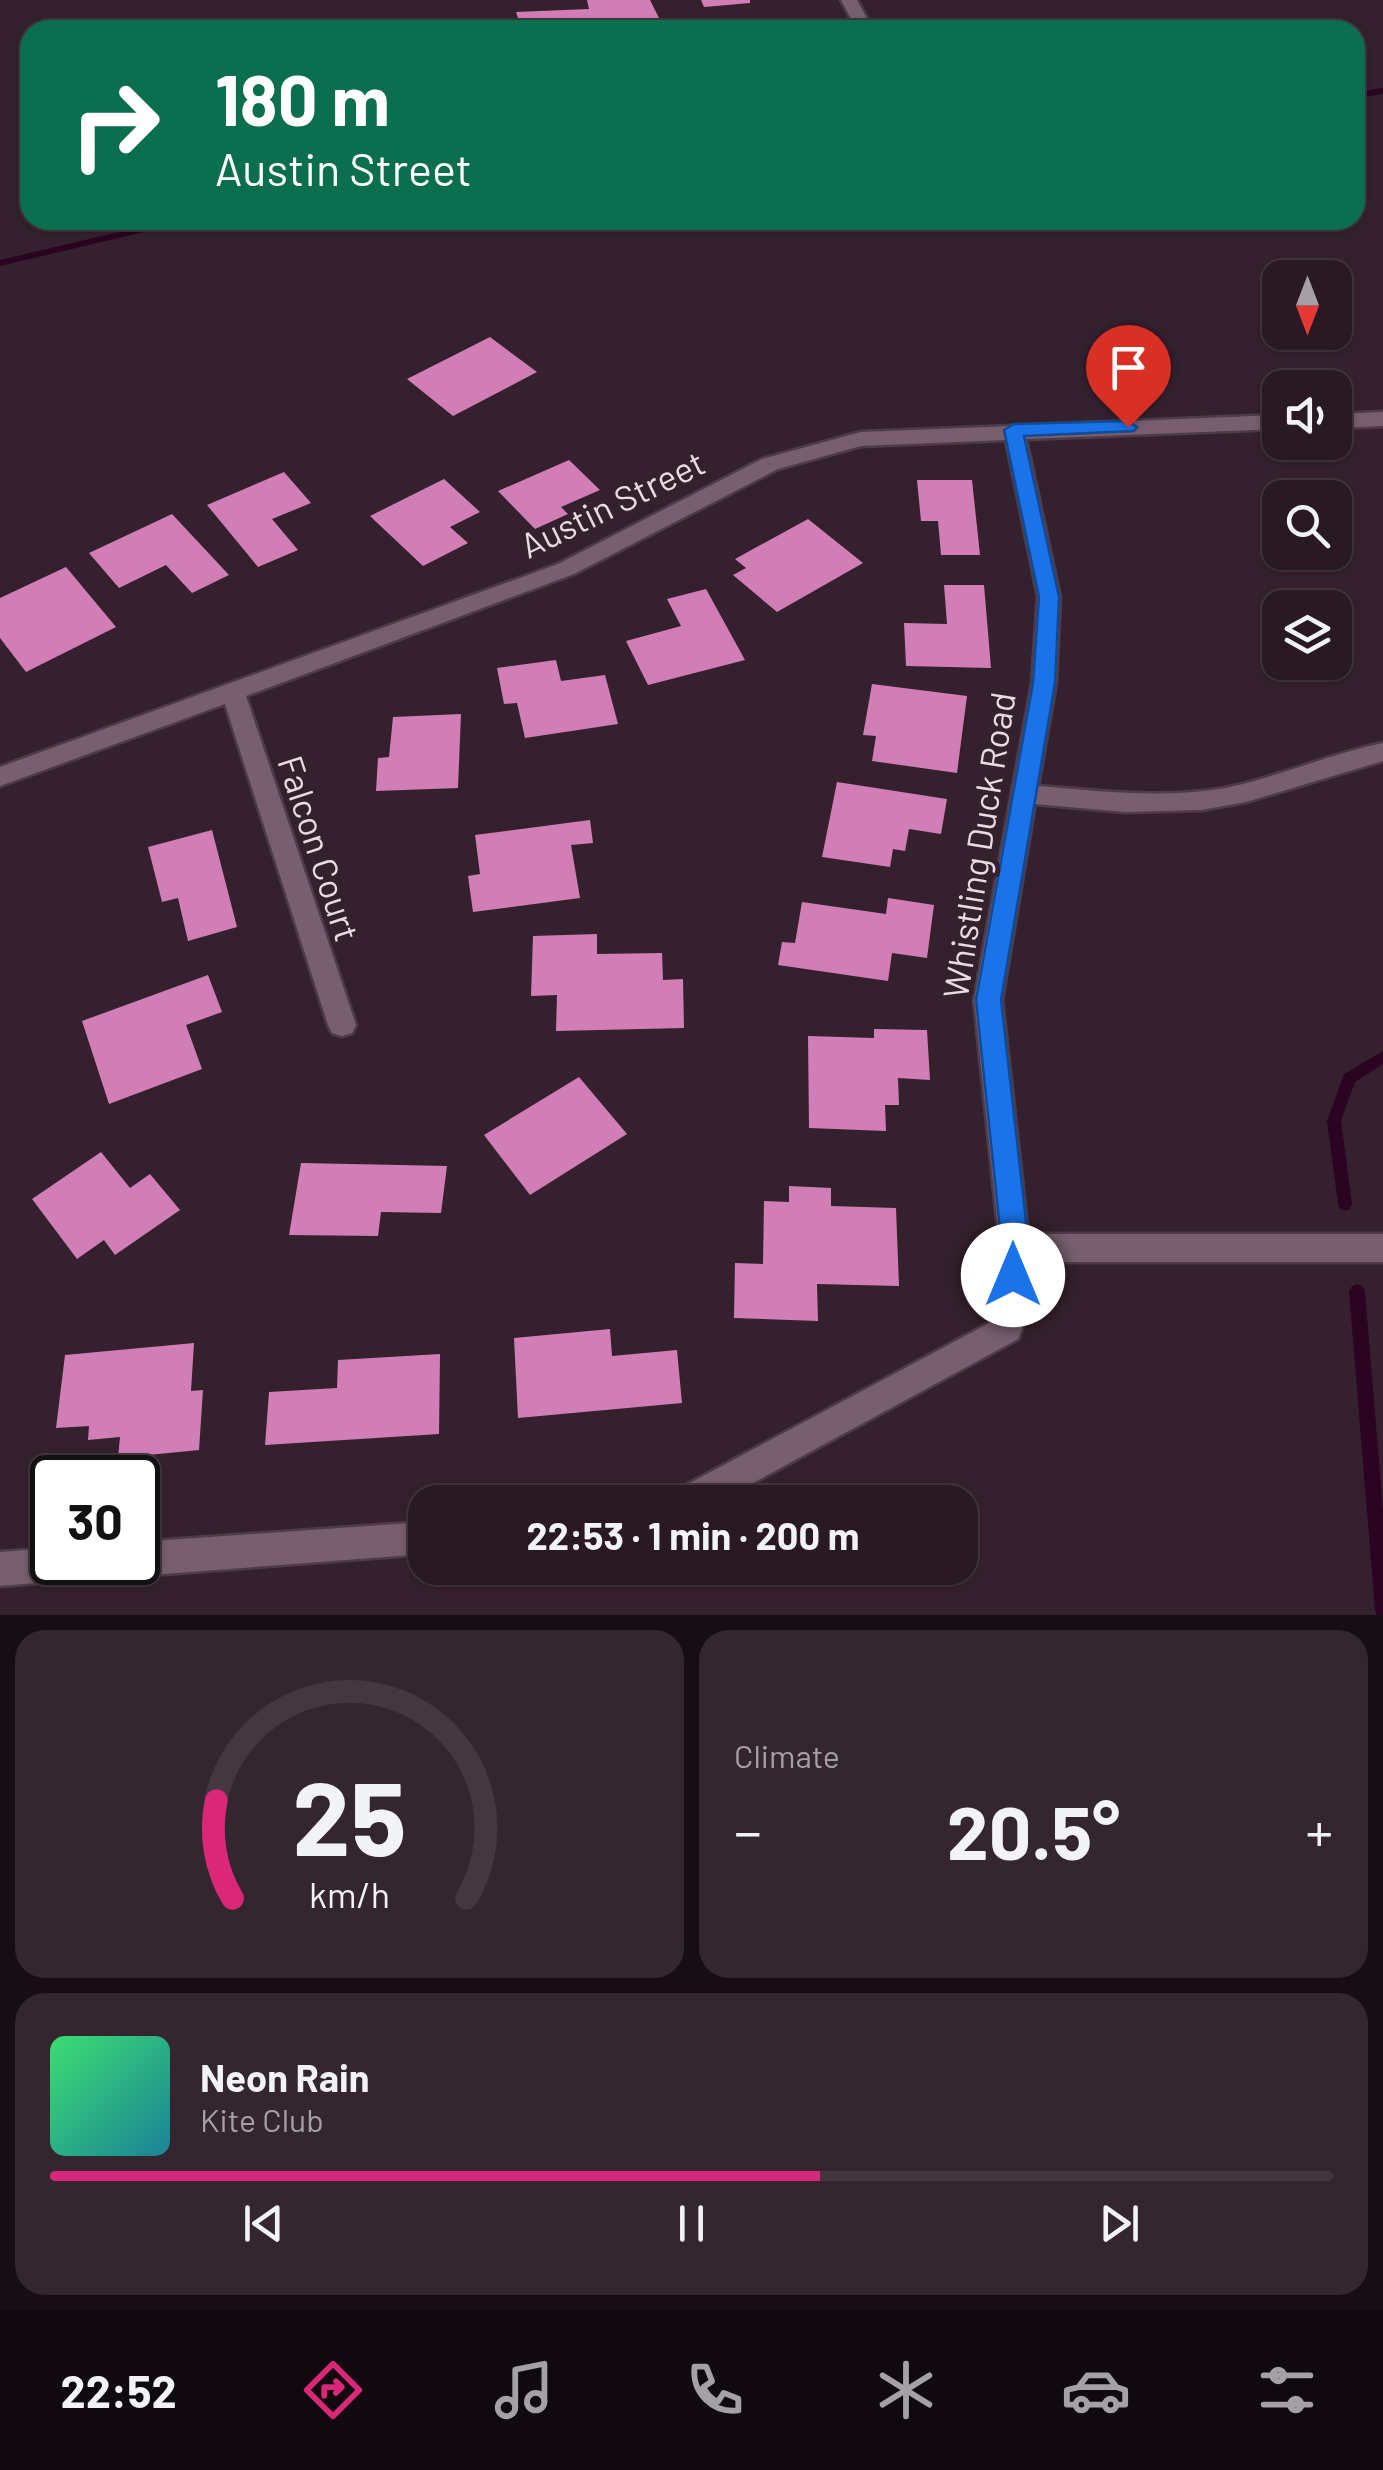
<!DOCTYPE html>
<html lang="en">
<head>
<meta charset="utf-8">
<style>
  body { margin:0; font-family:Barlow,sans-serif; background:#34262f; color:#f1f3f6; height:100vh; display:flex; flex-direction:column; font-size:38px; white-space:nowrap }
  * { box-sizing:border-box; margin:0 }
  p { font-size:32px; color:#a5a0a5 }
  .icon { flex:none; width:55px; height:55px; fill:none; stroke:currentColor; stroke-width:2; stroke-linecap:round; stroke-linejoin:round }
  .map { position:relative; height:1615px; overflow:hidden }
  .panel { display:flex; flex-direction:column; gap:15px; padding:15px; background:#160e13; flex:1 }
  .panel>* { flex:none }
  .banner { position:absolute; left:20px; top:20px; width:1345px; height:210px; border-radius:30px; box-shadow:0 2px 8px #0004,0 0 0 2px #443840; background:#0b6e4f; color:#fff; overflow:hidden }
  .needle { width:65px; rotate:180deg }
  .controls { position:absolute; left:1262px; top:260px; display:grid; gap:20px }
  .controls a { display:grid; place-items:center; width:90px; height:90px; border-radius:20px; background:#281922; box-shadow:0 2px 8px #0004,0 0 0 2px #443840; font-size:50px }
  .speed { position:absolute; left:30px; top:1455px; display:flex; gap:20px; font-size:50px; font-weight:700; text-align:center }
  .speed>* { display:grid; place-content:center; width:130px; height:130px; border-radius:50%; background:#281922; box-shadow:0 2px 8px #0004,0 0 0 2px #443840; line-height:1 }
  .speed .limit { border:5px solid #111; border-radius:15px; background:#fff; color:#111 }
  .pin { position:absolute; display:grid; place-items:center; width:85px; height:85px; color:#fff; margin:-102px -42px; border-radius:50% 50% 50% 0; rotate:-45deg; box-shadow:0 0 10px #0007 }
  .pin .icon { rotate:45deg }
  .me { position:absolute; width:110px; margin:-55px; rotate:0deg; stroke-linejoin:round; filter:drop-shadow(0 0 8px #0008) }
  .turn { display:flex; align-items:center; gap:35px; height:210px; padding:0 30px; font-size:45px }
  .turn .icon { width:130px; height:130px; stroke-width:2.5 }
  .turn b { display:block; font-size:70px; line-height:85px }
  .big { font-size:75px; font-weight:700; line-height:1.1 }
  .panel .widget { flex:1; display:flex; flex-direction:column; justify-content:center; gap:15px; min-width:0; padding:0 35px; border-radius:30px; background:#34262f }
  .panel .dial { align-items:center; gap:0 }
  .dial svg { height:260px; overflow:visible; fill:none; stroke:#443840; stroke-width:7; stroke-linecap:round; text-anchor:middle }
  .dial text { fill:#f1f3f6; stroke:none }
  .song { display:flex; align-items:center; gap:30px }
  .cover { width:120px; height:120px; border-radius:15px; background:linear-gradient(135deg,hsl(140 70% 55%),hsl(190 70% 35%)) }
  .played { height:10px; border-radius:5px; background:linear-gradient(90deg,#db2777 60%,#443840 60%) }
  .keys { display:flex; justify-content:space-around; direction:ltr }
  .heat { display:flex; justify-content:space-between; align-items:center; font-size:55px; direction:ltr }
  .panel .tiles { flex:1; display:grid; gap:15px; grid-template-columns:1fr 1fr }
  .widget:last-child { grid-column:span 2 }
  .trip { position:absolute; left:408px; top:1485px; width:570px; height:100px; border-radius:30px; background:#281922; box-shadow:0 2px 8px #0004,0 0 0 2px #443840; font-weight:700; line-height:100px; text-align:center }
  .tabs { display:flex; height:160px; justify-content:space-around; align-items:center; background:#100a0e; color:#a5a0a5 }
  .tabs .icon { width:70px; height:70px }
  .tabs .selected { color:#db2777 }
  .tabs b { font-size:45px; color:#f1f3f6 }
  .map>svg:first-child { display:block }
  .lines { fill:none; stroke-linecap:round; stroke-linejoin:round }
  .stream { fill:#2a0420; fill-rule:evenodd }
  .building { fill:#d17eb7 }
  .street-casing { stroke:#4d3c48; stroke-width:5 }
  .street { fill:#775f6e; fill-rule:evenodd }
  .route { fill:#1a73e8; stroke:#114b97; stroke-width:2.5 }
  .labels { text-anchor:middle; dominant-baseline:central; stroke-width:10; stroke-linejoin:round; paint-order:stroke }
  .street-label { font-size:35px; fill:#e9dbe4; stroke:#35212e }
</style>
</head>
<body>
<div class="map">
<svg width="1383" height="1615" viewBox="0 0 1383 1615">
  <rect width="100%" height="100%" fill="#35212e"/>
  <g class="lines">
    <g class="stream">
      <polygon points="1383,88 1383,94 1355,98 1355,92"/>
      <polygon points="170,220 187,220 182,223 0,266 0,260"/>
      <polygon points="1383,1051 1383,1064 1355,1082 1341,1121 1352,1204 1350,1209 1345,1211 1340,1209 1338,1204 1327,1121 1344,1074"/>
      <polygon points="1357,1284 1362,1286 1365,1291 1383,1510 1383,1615 1377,1615 1375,1610 1349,1291 1352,1286"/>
    </g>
  </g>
  <g class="building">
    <polygon points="587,0 650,0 661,22 618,27 619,30 580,30 578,25 522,30 516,12 589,9"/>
    <polygon points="701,0 750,0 750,3 704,7"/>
    <polygon points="490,337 537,372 453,416 407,379"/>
    <polygon points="569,460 600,490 561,507 568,514 535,529 498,491"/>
    <polygon points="284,472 311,503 272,519 298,550 258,567 207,505"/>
    <polygon points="444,479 480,512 450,527 468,543 423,566 370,516"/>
    <polygon points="917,480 972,480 980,555 941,555 938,521 921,521"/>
    <polygon points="172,514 229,575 192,593 166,565 119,588 89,553"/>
    <polygon points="808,519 863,563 777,612 733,575 746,568 735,559"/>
    <polygon points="66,567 116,627 26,672 0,638 0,598"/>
    <polygon points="944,585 984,585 991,668 906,666 904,623 947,624"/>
    <polygon points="706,589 745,660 648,685 626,641 681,626 667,599"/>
    <polygon points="556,660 561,681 605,675 618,724 525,738 517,703 504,704 497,668"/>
    <polygon points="872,684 967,696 957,773 872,761 876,736 863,735"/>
    <polygon points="461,714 458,788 376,791 378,758 389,757 393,717"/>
    <polygon points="837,782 947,799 941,834 909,829 905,851 893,849 890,867 822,857"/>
    <polygon points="590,820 593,843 571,845 580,898 473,912 468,876 480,874 475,835"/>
    <polygon points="212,830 237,927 188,941 178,898 162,902 148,847"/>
    <polygon points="888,898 934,905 927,958 892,953 888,981 778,965 782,942 795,943 802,902 886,914"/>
    <polygon points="597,934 597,954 662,953 663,980 683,979 684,1028 556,1031 557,995 531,996 533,936"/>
    <polygon points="208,975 222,1012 186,1025 202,1069 109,1104 82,1021"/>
    <polygon points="874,1029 927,1030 930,1080 898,1078 899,1105 885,1105 886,1131 809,1128 808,1036 874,1038"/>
    <polygon points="579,1077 627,1134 530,1195 484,1135"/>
    <polygon points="101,1152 130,1188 150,1174 180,1210 115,1255 104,1240 77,1259 32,1199"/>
    <polygon points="301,1163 447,1166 441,1213 381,1212 378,1236 289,1235"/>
    <polygon points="789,1186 831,1188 831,1206 896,1208 899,1286 817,1284 818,1321 734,1318 735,1263 763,1264 764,1201 789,1202"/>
    <polygon points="610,1329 612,1356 677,1350 682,1403 518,1418 514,1338"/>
    <polygon points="194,1343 191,1391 203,1390 199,1450 118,1458 120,1437 88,1440 89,1426 56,1428 65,1355"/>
    <polygon points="440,1354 439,1434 265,1445 269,1392 337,1388 338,1360"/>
  </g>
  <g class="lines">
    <g class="street-casing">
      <g id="street">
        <polygon points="841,0 857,0 873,30 857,30"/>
        <polygon points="1383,412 1383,426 1335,428 1335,414"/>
        <path d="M1280 415V429L1026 439 1060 597 1056 683 1038 786C1100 791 1163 799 1225 788 1279 777 1329 754 1383 743V761L1246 802 1201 810 1125 812 1035 804 1002 1000 1028 1234H1383V1262H1029L1022 1329 1018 1339 718 1502H670L675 1491 993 1321 1000 1248 974 1000 1032 683 1038 597 1006 440 861 446 778 469 574 574 246 696 356 1025 352 1033 342 1036 332 1033 328 1025 225 704 0 786V767L558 564 762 459 861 432Z"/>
        <polygon points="425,1522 425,1554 138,1576 126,1571 123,1562 138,1562 138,1542"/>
        <polygon points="52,1548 52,1562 99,1562 95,1574 83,1579 0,1586 0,1552"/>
      </g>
    </g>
    <use href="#street" class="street"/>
  </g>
  <polygon class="route" points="1128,421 1137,427 1134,431 1024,436 1059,597 1055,683 1001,1000 1029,1248 1022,1284 1013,1288 1003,1284 999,1275 1002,1248 976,1000 1033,683 1039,597 1004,430 1014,424"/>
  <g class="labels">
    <g class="street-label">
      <text transform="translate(612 503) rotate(-26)">Austin Street</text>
      <text transform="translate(978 845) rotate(-81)">Whistling Duck Road</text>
      <text transform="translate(320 848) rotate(72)">Falcon Court</text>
    </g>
  </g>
</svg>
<div class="controls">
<a><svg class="needle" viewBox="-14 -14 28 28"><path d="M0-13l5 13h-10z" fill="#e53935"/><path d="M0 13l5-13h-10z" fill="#a5a0a5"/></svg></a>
<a><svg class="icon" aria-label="sound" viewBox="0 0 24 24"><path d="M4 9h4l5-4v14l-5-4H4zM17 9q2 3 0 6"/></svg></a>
<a><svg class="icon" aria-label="search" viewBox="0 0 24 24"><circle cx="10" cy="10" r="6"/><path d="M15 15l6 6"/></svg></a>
<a><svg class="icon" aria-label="layers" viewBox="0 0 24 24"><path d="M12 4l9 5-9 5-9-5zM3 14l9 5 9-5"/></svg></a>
</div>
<div class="speed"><div class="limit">30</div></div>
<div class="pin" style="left:1128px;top:427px;background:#d93025"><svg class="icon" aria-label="arrive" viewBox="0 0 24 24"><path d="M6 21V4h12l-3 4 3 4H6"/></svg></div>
<svg class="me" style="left:1013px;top:1275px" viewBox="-20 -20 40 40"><circle r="19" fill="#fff"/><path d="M0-13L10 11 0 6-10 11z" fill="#1a73e8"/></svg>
<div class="trip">22:53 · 1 min · 200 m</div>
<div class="banner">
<div class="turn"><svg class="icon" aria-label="right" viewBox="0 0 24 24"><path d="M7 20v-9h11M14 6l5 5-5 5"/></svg><div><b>180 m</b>Austin Street</div></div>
</div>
</div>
<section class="panel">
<div class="tiles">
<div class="widget dial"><svg viewBox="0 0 100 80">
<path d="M14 69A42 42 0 1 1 86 69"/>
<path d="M14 69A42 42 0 0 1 9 39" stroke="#db2777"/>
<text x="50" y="56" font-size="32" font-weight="700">25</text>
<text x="50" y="72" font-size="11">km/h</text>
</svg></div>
<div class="widget"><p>Climate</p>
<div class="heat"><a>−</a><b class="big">20.5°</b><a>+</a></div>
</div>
<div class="widget">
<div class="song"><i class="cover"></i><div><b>Neon Rain</b><p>Kite Club</p></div></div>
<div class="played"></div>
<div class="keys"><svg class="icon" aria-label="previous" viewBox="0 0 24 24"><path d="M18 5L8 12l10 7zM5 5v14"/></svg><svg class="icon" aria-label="pause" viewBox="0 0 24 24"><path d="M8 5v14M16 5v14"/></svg><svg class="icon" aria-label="next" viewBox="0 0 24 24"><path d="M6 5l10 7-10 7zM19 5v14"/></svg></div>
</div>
</div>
</section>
<nav class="tabs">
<b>22:52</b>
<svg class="icon selected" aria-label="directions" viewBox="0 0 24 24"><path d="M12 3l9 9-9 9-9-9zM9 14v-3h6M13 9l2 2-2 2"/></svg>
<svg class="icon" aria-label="music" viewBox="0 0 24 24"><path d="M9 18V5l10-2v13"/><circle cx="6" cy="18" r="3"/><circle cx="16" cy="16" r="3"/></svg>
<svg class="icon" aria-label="phone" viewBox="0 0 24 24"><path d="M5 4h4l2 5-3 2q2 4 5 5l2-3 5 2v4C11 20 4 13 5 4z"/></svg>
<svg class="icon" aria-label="climate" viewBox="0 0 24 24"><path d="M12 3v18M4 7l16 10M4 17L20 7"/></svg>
<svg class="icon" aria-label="car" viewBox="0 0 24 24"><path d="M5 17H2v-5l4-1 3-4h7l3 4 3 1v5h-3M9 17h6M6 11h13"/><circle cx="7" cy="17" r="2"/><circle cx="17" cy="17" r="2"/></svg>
<svg class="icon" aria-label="filters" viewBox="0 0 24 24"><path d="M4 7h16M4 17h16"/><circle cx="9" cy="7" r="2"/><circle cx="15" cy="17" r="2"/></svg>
</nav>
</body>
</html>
